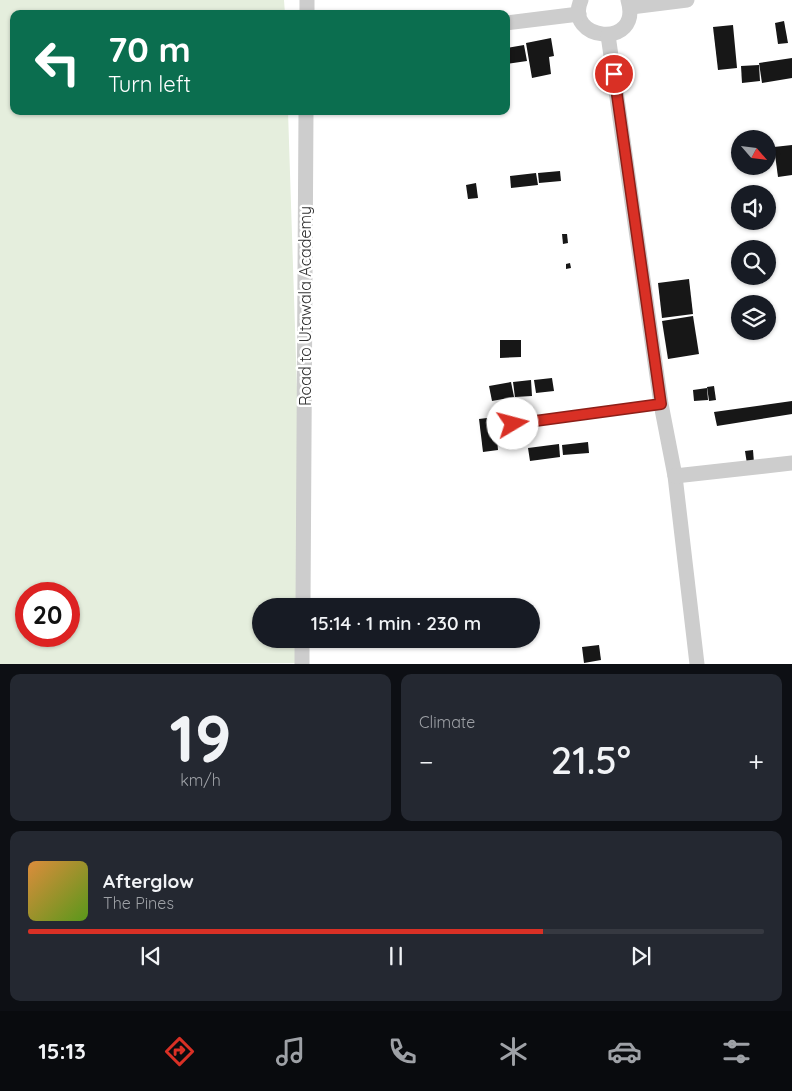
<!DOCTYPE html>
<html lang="en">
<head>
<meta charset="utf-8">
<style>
  body { margin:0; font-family:Quicksand,sans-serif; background:#242831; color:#f1f3f6; height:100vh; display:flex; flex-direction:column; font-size:19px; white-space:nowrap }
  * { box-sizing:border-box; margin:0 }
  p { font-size:16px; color:#9ea1a6 }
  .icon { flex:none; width:28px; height:28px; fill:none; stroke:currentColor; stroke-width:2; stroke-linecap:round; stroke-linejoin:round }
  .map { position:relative; height:664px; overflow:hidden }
  .side { display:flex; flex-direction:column; gap:10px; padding:10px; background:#0d0f14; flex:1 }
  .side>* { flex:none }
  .hud { position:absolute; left:10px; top:10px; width:500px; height:105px; border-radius:10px; box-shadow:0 1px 4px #0004; background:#0b6e4f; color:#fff; overflow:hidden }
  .needle { width:32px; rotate:118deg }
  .fabs { position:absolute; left:731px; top:130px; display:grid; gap:10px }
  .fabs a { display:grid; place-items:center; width:45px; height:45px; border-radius:50%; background:#171b24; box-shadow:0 1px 4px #0004; font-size:25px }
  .speed { position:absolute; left:15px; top:582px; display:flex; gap:10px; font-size:25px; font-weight:700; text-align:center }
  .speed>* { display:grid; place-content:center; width:65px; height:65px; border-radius:50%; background:#171b24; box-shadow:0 1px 4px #0004; line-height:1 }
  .speed .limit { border:8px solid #d22; background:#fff; color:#111 }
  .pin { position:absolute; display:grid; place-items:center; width:42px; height:42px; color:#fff; margin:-21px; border:2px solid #fff; border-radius:50%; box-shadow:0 1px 5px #0007 }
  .me { position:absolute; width:55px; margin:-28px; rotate:82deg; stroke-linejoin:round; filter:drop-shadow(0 0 4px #0008) }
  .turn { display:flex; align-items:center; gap:18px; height:105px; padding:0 15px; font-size:22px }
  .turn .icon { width:65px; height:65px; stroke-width:2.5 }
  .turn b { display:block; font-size:35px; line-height:42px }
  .big { font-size:38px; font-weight:600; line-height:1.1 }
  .side .widget { flex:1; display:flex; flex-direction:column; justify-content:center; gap:8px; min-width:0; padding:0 18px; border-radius:10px; background:#242831 }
  .side .dial { align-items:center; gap:0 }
  .dial b { font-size:65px; line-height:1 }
  .song { display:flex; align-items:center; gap:15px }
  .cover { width:60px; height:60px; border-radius:8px; background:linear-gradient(135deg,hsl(30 70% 55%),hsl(90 70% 35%)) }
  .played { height:5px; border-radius:2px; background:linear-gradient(90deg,#d93025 70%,#363941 70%) }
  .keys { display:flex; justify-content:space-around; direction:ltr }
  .heat { display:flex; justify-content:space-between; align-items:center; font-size:28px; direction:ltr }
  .side .tiles { flex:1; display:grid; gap:10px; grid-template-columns:1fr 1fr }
  .widget:last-child { grid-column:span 2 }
  .trip { position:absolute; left:252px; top:598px; width:288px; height:50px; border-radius:25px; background:#171b24; box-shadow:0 1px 4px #0004; font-weight:600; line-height:50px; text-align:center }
  .menu { display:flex; height:80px; justify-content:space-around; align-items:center; background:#090b0e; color:#9ea1a6 }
  .menu .icon { width:35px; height:35px }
  .menu .current { color:#d93025 }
  .menu b { font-size:22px; color:#f1f3f6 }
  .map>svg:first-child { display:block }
  .green { fill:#e5eedd; fill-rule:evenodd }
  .building { fill:#171717 }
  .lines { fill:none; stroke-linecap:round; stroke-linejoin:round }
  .lane { stroke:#cdcdcd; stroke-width:8 }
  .street { stroke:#cdcdcd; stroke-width:15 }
  .route-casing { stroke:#8d1f18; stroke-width:12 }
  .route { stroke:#d93025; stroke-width:9 }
  .labels { text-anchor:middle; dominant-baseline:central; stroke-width:5; stroke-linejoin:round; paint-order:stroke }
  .street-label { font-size:16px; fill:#303030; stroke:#fff }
</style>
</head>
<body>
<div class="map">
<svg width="792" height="664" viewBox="0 0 792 664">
  <rect width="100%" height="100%" fill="#fff"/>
  <path class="green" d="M0 0H284L285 14H14V111H288L304 606H261V639H305L306 663 0 664ZM26 594H69V636H26Z"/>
  <g class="building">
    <polygon points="784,21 788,43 778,44 775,23"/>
    <polygon points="733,25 737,68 718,70 713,27"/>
    <polygon points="551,38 554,56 549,57 551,74 532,78 526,43"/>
    <polygon points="524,45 527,61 507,64 506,48"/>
    <polygon points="792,58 792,78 762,83 759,63"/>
    <polygon points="759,65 760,81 742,83 741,66"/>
    <polygon points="792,145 792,175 778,177 774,147"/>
    <polygon points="560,171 561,181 539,183 538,173"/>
    <polygon points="536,173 538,185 511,188 510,176"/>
    <polygon points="476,183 478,198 468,199 466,185"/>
    <polygon points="562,234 567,234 568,243 563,244"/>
    <polygon points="570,263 571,268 566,269 566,264"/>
    <polygon points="689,279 693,314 662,318 658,283"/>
    <polygon points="693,316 699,354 668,359 662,321"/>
    <polygon points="500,340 521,340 521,357 500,358"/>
    <polygon points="552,378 554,391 536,393 534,380"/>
    <polygon points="531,380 532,396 515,397 513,382"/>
    <polygon points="511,382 514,397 492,401 489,386"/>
    <polygon points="714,386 716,400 709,401 707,387"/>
    <polygon points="707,388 708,400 694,401 693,390"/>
    <polygon points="792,401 792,414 717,426 714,412"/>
    <polygon points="495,417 498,450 483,452 479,419"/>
    <polygon points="588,442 589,453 563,455 562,445"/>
    <polygon points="559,444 560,457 530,461 528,448"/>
    <polygon points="753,450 754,463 747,464 745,451"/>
    <polygon points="599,645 601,660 584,663 582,647"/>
  </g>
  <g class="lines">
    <polyline class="lane" points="513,424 661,404"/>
    <g class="street">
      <path d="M581 0C563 41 643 50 628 0"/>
      <polyline points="631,7 687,0"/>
      <polyline points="307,14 307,0"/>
      <polyline points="506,23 579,14"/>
      <polyline points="608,35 661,404 675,476 697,664"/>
      <polyline points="675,476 792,463"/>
      <polyline points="303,606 306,111"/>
      <polyline points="302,664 302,639"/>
    </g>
  </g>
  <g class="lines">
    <g class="route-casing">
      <polyline id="route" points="513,424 661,404 614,74"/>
    </g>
    <use href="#route" class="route"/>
  </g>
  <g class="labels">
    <g class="street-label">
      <text transform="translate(305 306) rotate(-90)">Road to Utawala Academy</text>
    </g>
  </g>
</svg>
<div class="fabs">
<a><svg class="needle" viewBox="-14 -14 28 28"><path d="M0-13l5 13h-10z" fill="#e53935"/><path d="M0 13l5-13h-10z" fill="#9ea1a6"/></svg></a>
<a><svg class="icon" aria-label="sound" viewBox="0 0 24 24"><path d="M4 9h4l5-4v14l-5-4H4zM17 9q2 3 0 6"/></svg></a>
<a><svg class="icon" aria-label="search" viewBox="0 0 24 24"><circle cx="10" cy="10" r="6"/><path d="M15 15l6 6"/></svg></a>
<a><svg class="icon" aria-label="layers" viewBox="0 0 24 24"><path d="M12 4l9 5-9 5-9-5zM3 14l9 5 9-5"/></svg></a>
</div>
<div class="speed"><div class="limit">20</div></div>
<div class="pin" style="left:614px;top:74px;background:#d93025"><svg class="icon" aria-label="arrive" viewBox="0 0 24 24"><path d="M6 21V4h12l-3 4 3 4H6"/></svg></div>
<svg class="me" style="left:513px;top:424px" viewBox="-20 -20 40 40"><circle r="19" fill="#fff"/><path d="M0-13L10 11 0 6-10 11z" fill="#d93025"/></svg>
<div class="trip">15:14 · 1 min · 230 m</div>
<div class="hud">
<div class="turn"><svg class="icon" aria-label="left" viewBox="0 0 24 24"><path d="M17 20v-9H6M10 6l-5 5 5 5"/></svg><div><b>70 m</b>Turn left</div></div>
</div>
</div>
<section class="side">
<div class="tiles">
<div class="widget dial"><b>19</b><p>km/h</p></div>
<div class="widget"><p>Climate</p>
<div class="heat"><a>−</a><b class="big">21.5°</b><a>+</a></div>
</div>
<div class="widget">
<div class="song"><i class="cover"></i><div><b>Afterglow</b><p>The Pines</p></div></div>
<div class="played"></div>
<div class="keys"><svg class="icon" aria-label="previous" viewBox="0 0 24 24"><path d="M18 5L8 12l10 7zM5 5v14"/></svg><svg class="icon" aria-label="pause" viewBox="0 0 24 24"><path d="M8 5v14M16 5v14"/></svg><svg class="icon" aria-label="next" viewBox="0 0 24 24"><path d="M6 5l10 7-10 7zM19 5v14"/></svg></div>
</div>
</div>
</section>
<nav class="menu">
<b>15:13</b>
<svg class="icon current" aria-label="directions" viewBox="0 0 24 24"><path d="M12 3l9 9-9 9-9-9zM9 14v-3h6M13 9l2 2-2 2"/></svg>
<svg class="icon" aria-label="music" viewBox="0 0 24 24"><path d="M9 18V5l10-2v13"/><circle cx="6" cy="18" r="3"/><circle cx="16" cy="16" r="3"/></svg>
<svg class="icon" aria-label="phone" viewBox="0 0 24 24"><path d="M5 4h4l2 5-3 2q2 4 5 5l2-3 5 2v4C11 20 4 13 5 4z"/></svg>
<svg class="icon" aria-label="climate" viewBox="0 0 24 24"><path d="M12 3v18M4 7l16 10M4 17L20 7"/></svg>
<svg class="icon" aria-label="car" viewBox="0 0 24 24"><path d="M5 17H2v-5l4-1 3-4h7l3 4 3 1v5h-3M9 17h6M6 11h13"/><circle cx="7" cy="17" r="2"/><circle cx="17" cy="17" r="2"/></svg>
<svg class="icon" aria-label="filters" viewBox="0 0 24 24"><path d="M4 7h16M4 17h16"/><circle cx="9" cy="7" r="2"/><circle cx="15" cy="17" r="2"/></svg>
</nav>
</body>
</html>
